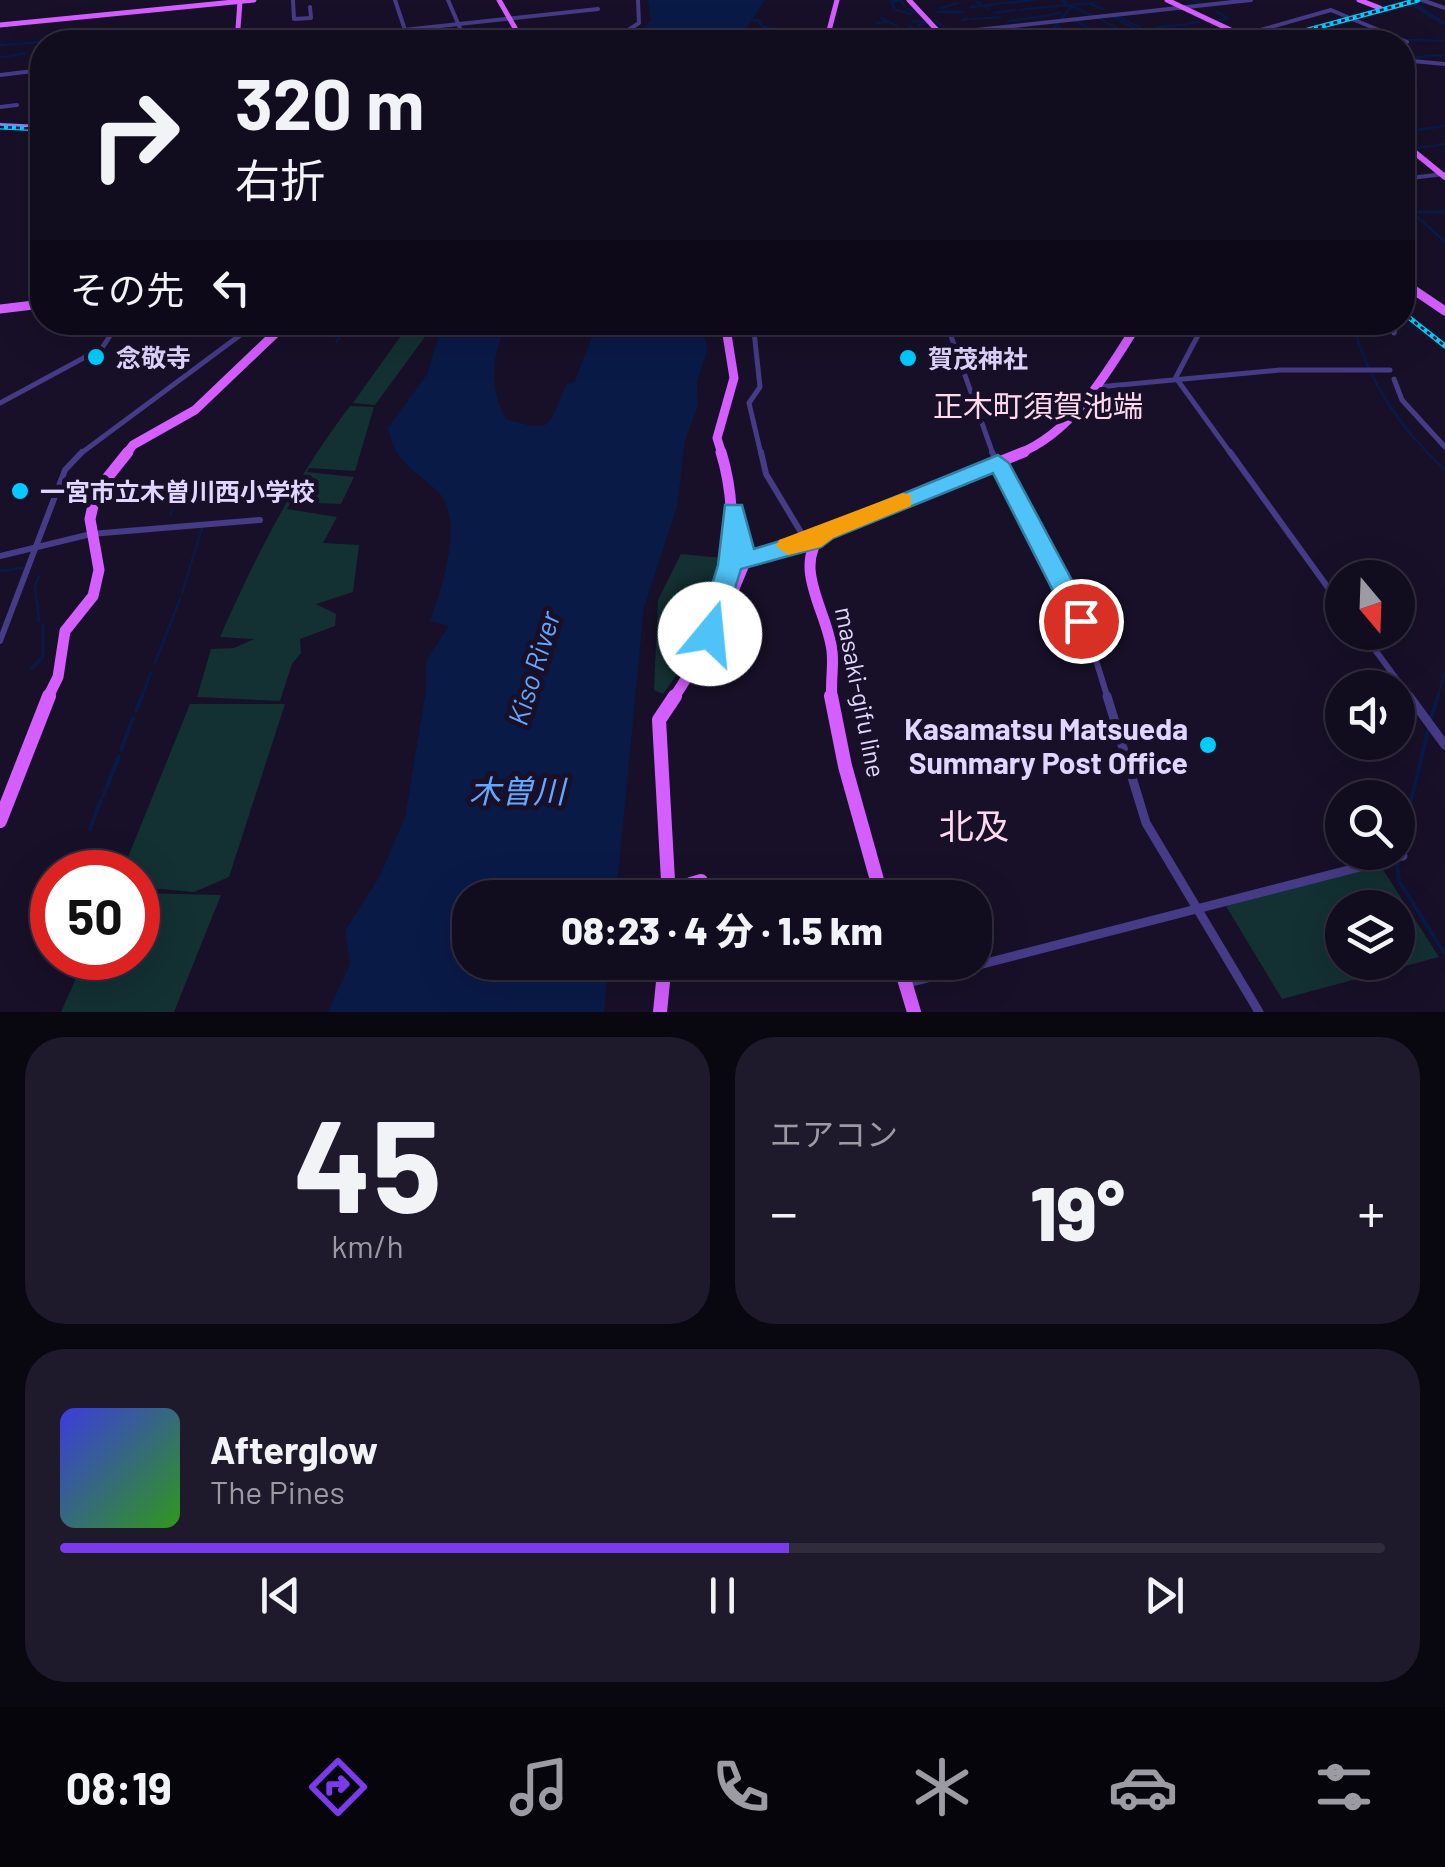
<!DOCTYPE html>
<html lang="ja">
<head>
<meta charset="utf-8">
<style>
  body { margin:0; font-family:Barlow,"Noto Sans JP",sans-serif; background:#1e1a2b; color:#f1f3f6; height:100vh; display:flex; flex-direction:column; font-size:38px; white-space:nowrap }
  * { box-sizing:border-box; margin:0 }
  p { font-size:32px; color:#9c9ba4 }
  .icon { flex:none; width:55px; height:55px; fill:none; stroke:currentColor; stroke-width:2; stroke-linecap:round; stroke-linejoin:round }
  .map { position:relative; height:1012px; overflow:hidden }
  .sheet { display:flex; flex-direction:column; gap:25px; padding:25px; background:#090710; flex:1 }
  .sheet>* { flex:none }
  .guide { position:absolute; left:30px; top:30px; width:1385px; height:305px; border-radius:40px; box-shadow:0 10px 40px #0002,0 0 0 2px #302c3c; background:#110c1e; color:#f1f3f6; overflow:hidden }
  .needle { width:65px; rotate:161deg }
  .fabs { position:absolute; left:1325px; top:560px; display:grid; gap:20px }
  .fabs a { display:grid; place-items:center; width:90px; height:90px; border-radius:50%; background:#110c1e; box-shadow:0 10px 40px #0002,0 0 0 2px #302c3c; font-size:50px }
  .speed { position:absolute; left:30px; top:850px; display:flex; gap:20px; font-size:50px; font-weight:700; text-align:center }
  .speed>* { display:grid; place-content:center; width:130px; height:130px; border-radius:50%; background:#110c1e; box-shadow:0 10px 40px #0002,0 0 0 2px #302c3c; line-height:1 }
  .speed .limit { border:15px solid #d22; background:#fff; color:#111 }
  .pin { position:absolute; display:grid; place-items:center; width:85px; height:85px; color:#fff; margin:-42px; border:5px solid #fff; border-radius:50%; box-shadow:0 2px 10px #0007 }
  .me { position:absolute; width:110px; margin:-55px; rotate:17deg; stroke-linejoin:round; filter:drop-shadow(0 0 8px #0008) }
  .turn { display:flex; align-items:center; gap:35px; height:210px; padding:0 40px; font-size:45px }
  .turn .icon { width:130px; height:130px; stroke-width:2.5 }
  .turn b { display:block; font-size:70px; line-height:85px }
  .then { display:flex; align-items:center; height:95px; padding:0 40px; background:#0003; gap:20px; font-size:38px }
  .big { font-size:75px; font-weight:800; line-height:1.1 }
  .sheet .widget { flex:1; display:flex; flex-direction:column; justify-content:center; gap:15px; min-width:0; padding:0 35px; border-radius:40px; background:#1e1a2b }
  .sheet .dial { align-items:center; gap:0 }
  .dial b { font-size:130px; line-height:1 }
  .song { display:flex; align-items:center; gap:30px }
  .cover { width:120px; height:120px; border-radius:15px; background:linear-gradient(135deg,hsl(240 70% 55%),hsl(110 70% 35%)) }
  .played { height:10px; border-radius:5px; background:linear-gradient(90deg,#7c3aed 55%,#302c3c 55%) }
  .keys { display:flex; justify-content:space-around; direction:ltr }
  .heat { display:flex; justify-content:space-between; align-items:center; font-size:55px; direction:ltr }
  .sheet .tiles { flex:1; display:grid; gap:25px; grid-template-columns:1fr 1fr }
  .widget:last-child { grid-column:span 2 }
  .trip { position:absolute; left:452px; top:880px; width:540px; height:100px; border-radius:40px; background:#110c1e; box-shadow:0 10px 40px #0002,0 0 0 2px #302c3c; font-weight:800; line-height:100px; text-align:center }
  .dock { display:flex; height:160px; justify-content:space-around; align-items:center; background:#07050c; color:#9c9ba4 }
  .dock .icon { width:70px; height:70px }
  .dock .selected { color:#7c3aed }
  .dock b { font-size:45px; color:#f1f3f6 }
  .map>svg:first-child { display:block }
  .green { fill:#133032; fill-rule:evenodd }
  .water { fill:#0a1a47 }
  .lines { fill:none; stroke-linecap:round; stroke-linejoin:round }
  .stream-far1 { stroke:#0a1a47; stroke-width:2.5 }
  .stream { stroke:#0a1a47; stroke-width:4 }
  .river { stroke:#0a1a47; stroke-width:4 }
  .minor-far3 { stroke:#463b87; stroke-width:4 }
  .minor-far2 { stroke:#463b87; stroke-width:5 }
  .minor-far1 { stroke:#463b87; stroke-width:6 }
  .minor { stroke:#463b87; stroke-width:9 }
  .major-far4 { stroke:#d45eff; stroke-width:5 }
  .major-far3 { stroke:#d45eff; stroke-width:6 }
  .major-far2 { stroke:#d45eff; stroke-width:9 }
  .major-far1 { stroke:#d45eff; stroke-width:11 }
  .major { stroke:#d45eff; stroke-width:14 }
  .rail-casing { stroke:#03cbff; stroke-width:5 }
  .rail { stroke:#171028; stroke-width:2.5; stroke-dasharray:4; stroke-linecap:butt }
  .route { fill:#4fc3f7; stroke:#337fa1; stroke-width:2.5 }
  .slow { fill:#f59e0b }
  .poi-dot { fill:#03cbff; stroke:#171028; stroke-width:4 }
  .labels { text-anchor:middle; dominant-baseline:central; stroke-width:10; stroke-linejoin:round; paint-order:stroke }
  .poi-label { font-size:25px; font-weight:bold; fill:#e0d7ff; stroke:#171028; text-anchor:start }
  .street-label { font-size:25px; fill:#e0d7ff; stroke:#171028 }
  .water-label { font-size:28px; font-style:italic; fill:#65a7ff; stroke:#171028 }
  .quarter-label { font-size:30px; fill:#ffd9ed; stroke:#171028 }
  .near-poi-label { font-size:30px; font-weight:bold; fill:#e0d7ff; stroke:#171028; text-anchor:end }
  .near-water-label { font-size:32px; font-style:italic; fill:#65a7ff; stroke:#171028 }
  .near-quarter-label { font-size:35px; fill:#ffd9ed; stroke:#171028 }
</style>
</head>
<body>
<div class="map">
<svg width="1445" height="1012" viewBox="0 0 1445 1012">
  <rect width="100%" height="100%" fill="#171028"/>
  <g class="green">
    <polygon points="410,323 435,323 375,405 353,403"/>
    <path d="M350 406 374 407 355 471 309 468 307 472 354 477 341 504 291 502 287 509 337 517 323 543 359 545 353 592 316 604 336 614 335 626 300 639 301 653 292 664 280 701 197 697 211 649 234 648 254 639 220 637C256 555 296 477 350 406Z"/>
    <polygon points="681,554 723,558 696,647 663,694 654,690 658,600"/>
    <polygon points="190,704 285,704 229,877 194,892 138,887 138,872 122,872"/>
    <path d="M1380 865 1439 957 1282 999 1226 906ZM1342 908H1398V962H1342Z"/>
    <polygon points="138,893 221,895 174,1012 61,1012 85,958 138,958"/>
  </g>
  <g class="water">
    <polygon points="648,0 765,0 738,42 627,42 651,21"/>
    <path d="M443 323H510C490 350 489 390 506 419 556 434 546 427 567 384L574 383 592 337 590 323H699L708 348 697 382 698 405 685 441 677 507 644 607 616 897 470 898V962L609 963 604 1012H328L350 964 345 931 380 876 405 817 426 690V661L449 626 430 621C441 591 465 520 439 493 417 470 395 465 388 428L427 374Z"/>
  </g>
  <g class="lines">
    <g class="stream-far1">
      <polyline points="900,0 905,6"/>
      <polyline points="1193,0 1200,4"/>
      <polyline points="977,2 988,9"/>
      <polyline points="1007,3 1033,0"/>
      <polyline points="1083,4 1094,3"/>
      <polyline points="1090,4 1103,9"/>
      <polyline points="950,5 958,3"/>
      <polyline points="1071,5 1081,4"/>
      <polyline points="983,6 1005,3"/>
      <polyline points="970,7 981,6"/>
      <polyline points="1048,7 1066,5"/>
      <polyline points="1073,7 1093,16"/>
      <polyline points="894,8 891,1 898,1"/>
      <polyline points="941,8 949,6"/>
      <polyline points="908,9 918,14"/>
      <polyline points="896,10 911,14"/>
      <polyline points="1019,10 1046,7"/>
      <polyline points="937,12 963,12"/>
      <polyline points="1217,12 1228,18"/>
      <polyline points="994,13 1016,10"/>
      <polyline points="1117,16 1143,29"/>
      <polyline points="1096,17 1123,31"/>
      <polyline points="1117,17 1113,17 1138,30"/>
      <polyline points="881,18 897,26"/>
      <polyline points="991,18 1000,17"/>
      <polyline points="1033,18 1061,13"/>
      <polyline points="971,19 989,18"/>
      <polyline points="935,20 947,30 940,31"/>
      <polyline points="962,20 968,19"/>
      <polyline points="912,21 925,22"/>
      <polyline points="1008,21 1031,18"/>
      <polyline points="1076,21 1101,35"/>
      <polyline points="1213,21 1227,19"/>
      <polyline points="746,22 758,20 763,27 822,36"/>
      <polyline points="876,23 887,22"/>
      <polyline points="1190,23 1199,22"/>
      <polyline points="1179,25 1189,24"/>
      <polyline points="909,26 920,33"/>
      <polyline points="1057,26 1077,38"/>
      <polyline points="1168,26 1177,25"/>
      <polyline points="1155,28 1166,26"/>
      <polyline points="1023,30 1049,29"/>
      <polyline points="883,31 905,30"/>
      <polyline points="924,31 918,25 927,24"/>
      <polyline points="1113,33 1132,31"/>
      <polyline points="985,35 1022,30"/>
      <polyline points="970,36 982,35"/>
      <polyline points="1090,36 1111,33"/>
      <polyline points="65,39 76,38"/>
      <polyline points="1067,39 1088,36"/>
      <polyline points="50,40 63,39"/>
      <polyline points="889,40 918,39"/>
      <polyline points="1044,40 1071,7 1062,0"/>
      <polyline points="1408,40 1445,41"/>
      <polyline points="950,41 966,39"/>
      <polyline points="105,42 128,40"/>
      <polyline points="933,42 928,39 941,39"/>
      <polyline points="1000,42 1035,38"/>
      <polyline points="1045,42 1064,39"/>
      <polyline points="1366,42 1400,40"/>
      <polyline points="19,44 47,41"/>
      <polyline points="0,45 17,44"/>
      <polyline points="9,56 26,53"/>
      <polyline points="0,57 7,57"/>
      <polyline points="1407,58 1445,55"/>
      <polyline points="1402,132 1445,126"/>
      <polyline points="1433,146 1445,144"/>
      <polyline points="1415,148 1431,146"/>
      <polyline points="1402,212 1445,212"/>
      <polyline points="1412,212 1445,242"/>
      <path d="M1352 322C1369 383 1399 427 1445 470"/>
      <polyline points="336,342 350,324"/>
      <polyline points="178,498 188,477"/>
      <polyline points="170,515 178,499"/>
      <polyline points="0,571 24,568"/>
      <polyline points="39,576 35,585 39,621"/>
      <polyline points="182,593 202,528"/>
      <polyline points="155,663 180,599"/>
      <polyline points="31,669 43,657 43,624"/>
      <polyline points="141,699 151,672"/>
      <polyline points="1437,699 1445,672"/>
    </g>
    <g class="stream">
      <polyline points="136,711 142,696"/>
      <polyline points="1431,718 1438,696"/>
      <polyline points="121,750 133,718"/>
      <polyline points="103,796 119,756"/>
      <polyline points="90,829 101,800"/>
      <polyline points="1398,854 1428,731"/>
      <polyline points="1397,862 1399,881 1445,954"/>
    </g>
    <polyline class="river" points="1406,0 1445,24"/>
    <g class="minor-far3">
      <polyline points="293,0 294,19 311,18 310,7"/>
      <polyline points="395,0 409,42"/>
      <polyline points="448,0 466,42"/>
      <polyline points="1422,0 1445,8"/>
      <polyline points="837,38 940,34 1251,0"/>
      <polyline points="293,42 598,9"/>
      <polyline points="610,42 639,23 638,0"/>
      <polyline points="1036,42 1043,42"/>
      <polyline points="1218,42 1331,10 1407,42"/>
      <polyline points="1402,60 1445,64"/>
      <polyline points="0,75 42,70"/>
      <polyline points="0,107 17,105"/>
      <polyline points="1402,179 1444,174"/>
    </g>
    <g class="minor-far2">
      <polyline points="753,322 760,387 749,403 761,454"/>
      <polyline points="946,322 993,454"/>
      <polyline points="1394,333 1397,322"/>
      <polyline points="1176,377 1205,322"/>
      <polyline points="1176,378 1231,454"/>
      <polyline points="1394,379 1402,400 1445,447"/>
      <polyline points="1098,387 1280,370 1390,370"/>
      <polyline points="0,403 102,348 119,322"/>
      <polyline points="80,454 258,322"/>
    </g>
    <g class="minor-far1">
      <polyline points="761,452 766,474 805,539"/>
      <polyline points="992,452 1090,641 1108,699"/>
      <polyline points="1230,452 1342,607"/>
      <polyline points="0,556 91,534 260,520"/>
      <polyline points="746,561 805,539 812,541"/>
      <polyline points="1362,632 1411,699"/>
      <polyline points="0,641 65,470 82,452"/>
    </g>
    <g class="minor">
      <polyline points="1107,696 1146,823 1259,1012"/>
      <polyline points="1409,696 1445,745"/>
      <polyline points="908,983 1403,856"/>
    </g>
    <g class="major-far4">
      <polyline points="499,0 523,42"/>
      <polyline points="909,0 948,42"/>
      <polyline points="1167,0 1256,42"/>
      <polyline points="1359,0 1380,8"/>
      <polyline points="0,25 254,0"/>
      <polyline points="237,42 240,1"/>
      <polyline points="826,42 837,0"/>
    </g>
    <g class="major-far3">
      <polyline points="0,126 42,128"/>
      <polyline points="1402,142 1445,177"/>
    </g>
    <g class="major-far2">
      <polyline points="1402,282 1445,311"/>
      <polyline points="0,309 42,304"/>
      <polyline points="126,454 133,445 195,410 281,328 259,322"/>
      <polyline points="722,454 717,438 734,378 725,322"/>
      <path d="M1018 454C1074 432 1108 371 1139 322"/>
    </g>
    <g class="major-far1">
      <polyline points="714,637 745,562 737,521"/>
      <polyline points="47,699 58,677 65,631 93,596 99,570 90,519 96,492 128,452"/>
      <path d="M673 699C722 627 747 537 721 452"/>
      <path d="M832 699C830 683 834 667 832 651 828 612 790 566 824 532L1024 452"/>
    </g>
    <g class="major">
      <polyline points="831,696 845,766 882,898"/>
      <polyline points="0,821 49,696"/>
      <polyline points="669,898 659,720 675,696"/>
      <polyline points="689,898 691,884 701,881"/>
      <polyline points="899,962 914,1012"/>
      <polyline points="660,1012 665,962"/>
    </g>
    <g class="rail-casing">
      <g id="rail">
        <polyline points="1264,42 1418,0"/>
        <polyline points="0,127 42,129"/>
        <polyline points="1402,312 1445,346"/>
      </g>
    </g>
    <use href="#rail" class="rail"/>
  </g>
  <polygon class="route" points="998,455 1009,463 1090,614 1094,621 1090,628 1072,628 993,473 833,538 821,547 741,569 719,641 700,641 697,634 718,565 725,505 742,505 754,549 809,532"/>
  <polygon class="slow" points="903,493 911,495 911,506 833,538 821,547 788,555 776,546 779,540"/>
  <g class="poi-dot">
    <circle cx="96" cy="357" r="10"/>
    <circle cx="908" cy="358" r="10"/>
    <circle cx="20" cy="491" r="10"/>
    <circle cx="1208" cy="745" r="10"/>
  </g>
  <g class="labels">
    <g class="poi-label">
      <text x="116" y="357">念敬寺</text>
      <text x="928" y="358">賀茂神社</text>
      <text x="40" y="491">一宮市立木曽川西小学校</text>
    </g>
    <g class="street-label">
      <text transform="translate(861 692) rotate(79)">masaki-gifu line</text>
    </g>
    <g class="water-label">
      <text transform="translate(533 668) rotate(-73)">Kiso River</text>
    </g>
    <g class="quarter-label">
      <text x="1038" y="405">正木町須賀池端</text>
    </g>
    <g class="near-poi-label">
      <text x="1188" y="728">Kasamatsu Matsueda<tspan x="1188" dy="34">Summary Post Office</tspan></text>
    </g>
    <g class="near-water-label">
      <text x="517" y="790">木曽川</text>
    </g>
    <g class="near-quarter-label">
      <text x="974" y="825">北及</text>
    </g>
  </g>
</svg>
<div class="fabs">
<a><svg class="needle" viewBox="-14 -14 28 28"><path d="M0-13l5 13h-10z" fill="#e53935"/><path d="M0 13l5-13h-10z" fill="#9c9ba4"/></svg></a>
<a><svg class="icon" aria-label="sound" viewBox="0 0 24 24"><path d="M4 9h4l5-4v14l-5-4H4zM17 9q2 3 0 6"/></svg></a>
<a><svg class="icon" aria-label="search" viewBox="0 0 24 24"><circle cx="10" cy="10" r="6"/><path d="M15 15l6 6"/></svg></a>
<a><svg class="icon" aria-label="layers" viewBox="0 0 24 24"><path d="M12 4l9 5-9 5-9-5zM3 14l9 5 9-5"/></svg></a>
</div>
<div class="speed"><div class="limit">50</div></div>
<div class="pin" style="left:1081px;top:621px;background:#d93025"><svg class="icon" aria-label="arrive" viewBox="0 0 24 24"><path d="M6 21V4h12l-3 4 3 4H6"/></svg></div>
<svg class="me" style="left:710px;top:634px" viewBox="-20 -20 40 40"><circle r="19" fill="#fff"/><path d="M0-13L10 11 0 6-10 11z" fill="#4fc3f7"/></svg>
<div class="trip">08:23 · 4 分 · 1.5 km</div>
<div class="guide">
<div class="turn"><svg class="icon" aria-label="right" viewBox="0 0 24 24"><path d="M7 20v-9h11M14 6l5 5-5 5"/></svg><div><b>320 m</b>右折</div></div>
<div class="then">その先<svg class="icon" aria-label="left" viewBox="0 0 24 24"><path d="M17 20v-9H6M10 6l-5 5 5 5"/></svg></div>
</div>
</div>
<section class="sheet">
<div class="tiles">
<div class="widget dial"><b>45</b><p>km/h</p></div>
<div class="widget"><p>エアコン</p>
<div class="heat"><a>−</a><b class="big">19°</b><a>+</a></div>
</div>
<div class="widget">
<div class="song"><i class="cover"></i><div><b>Afterglow</b><p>The Pines</p></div></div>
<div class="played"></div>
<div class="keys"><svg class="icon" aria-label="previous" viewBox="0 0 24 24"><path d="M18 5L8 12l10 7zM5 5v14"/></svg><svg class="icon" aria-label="pause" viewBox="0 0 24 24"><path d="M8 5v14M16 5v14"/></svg><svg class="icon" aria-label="next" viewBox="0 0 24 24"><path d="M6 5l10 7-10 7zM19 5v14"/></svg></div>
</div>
</div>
</section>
<nav class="dock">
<b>08:19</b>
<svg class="icon selected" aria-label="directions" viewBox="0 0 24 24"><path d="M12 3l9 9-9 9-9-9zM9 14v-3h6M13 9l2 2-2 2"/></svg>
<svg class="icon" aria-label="music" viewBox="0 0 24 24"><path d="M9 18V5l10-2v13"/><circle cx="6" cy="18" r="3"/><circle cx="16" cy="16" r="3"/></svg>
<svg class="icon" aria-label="phone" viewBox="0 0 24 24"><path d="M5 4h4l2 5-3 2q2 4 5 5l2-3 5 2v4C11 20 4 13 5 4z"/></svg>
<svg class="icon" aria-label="climate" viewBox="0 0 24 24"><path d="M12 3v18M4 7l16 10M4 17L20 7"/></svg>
<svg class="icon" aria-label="car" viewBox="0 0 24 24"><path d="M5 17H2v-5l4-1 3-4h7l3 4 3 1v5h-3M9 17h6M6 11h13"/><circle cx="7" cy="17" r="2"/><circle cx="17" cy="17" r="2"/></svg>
<svg class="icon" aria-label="filters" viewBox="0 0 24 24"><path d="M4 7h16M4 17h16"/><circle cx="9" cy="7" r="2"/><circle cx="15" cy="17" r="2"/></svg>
</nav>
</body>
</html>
